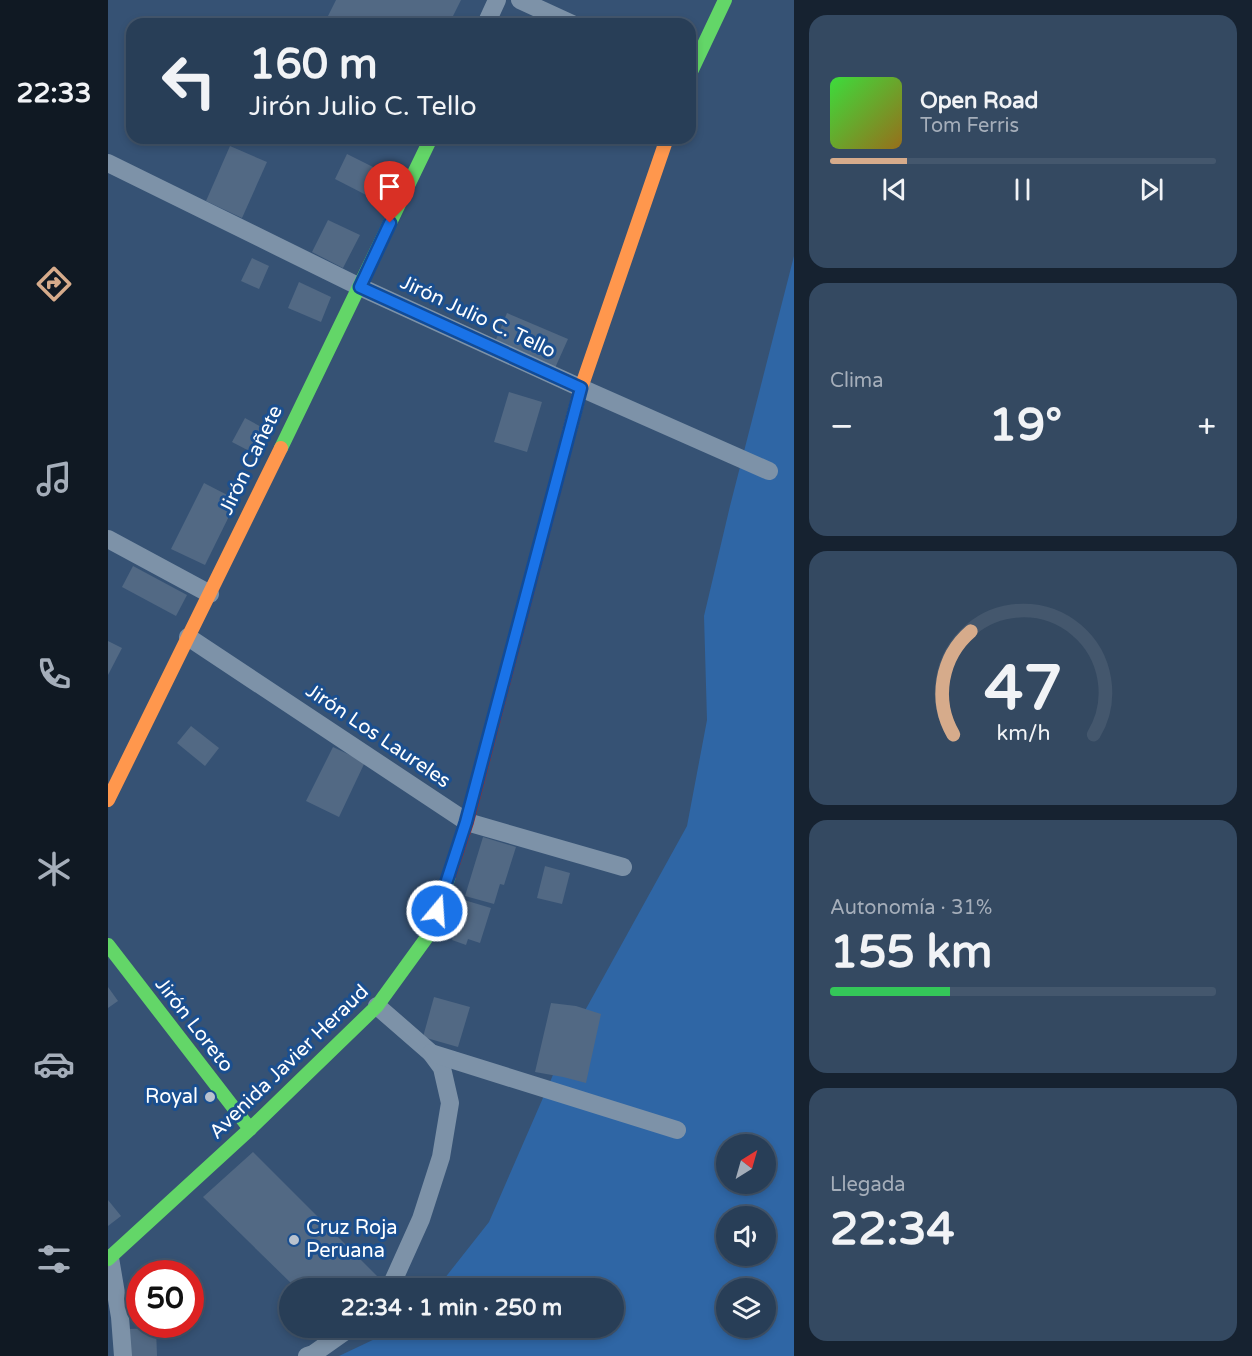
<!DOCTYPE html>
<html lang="es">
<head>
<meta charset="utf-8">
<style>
  body { margin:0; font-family:"Varela Round",sans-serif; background:#344961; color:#f1f3f6; height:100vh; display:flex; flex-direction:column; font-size:22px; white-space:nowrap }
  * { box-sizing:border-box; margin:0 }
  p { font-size:20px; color:#a5aeba }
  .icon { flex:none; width:33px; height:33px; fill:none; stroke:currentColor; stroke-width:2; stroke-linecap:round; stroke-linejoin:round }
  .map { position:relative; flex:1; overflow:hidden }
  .side { display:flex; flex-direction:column; gap:15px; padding:15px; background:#162230; width:458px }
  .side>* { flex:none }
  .guide { position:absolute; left:18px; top:18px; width:570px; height:126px; border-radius:18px; box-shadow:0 3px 9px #0003,0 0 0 2px #44576d; background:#283e57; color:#f1f3f6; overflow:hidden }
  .needle { width:39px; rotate:37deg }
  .buttons { position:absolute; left:608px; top:1134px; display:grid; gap:12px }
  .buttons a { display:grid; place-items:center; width:60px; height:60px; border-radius:50%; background:#283e57; box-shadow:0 3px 9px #0003,0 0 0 2px #44576d; font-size:30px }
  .speed { position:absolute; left:18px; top:1260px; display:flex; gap:12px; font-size:30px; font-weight:700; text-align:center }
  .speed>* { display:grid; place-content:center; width:78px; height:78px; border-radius:50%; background:#283e57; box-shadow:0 3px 9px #0003,0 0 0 2px #44576d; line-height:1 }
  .speed .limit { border:9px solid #d22; background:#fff; color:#111 }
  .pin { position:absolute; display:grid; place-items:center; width:51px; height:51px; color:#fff; margin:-62px -26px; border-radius:50% 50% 50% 0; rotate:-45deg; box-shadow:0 0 6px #0007 }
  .pin .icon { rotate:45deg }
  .me { position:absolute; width:66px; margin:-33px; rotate:18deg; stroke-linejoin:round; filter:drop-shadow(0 0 4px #0008) }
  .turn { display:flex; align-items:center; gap:21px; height:126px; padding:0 24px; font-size:27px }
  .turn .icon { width:78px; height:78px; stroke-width:2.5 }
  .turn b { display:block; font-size:42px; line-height:51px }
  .big { font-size:45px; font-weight:700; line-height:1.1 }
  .side .card { flex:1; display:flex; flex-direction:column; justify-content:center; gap:9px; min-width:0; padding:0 21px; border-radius:18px; background:#344961 }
  .side .dial { align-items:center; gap:0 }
  .dial svg { height:156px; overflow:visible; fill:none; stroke:#44576d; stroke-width:7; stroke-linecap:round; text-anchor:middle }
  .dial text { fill:#f1f3f6; stroke:none }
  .song { display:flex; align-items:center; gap:18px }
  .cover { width:72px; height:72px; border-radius:9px; background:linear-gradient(135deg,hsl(120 70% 55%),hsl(40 70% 35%)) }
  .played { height:6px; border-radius:3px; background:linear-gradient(90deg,#d6ab8b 20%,#44576d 20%) }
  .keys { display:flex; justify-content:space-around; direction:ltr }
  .heat { display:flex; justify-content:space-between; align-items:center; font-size:33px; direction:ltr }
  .charge { height:9px; border-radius:4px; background:linear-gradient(90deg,#34c759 31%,#44576d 0) }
  .trip { position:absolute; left:171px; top:1278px; width:345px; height:60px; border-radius:30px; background:#283e57; box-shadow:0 3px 9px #0003,0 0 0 2px #44576d; font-weight:700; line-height:60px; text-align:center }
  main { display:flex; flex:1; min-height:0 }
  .tab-bar { display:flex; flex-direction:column; width:108px; justify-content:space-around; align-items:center; background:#101923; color:#a5aeba }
  .tab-bar .icon { width:42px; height:42px }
  .tab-bar .on { color:#d6ab8b }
  .tab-bar b { font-size:27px; color:#f1f3f6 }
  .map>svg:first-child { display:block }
  .green { fill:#2f66a5; fill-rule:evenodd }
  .building { fill:#526984 }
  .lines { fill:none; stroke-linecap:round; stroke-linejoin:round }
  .street { stroke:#7d92a8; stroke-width:18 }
  .fast { stroke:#63d668; stroke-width:14 }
  .slow { stroke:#ff974d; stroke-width:14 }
  .jam { stroke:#b3261e; stroke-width:14 }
  .route-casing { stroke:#114b97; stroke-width:15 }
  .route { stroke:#1a73e8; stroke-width:10 }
  .poi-dot { fill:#b9c2ce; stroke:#1b4f8f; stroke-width:2 }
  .labels { text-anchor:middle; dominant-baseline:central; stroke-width:6; stroke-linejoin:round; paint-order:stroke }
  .street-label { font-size:20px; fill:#fff; stroke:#1b4f8f }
  .poi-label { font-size:20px; fill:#fff; stroke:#1b4f8f; text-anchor:end }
</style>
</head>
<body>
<main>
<nav class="tab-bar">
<b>22:33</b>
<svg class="icon on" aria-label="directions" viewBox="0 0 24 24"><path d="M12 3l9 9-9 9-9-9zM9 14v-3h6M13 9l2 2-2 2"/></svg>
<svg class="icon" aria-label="music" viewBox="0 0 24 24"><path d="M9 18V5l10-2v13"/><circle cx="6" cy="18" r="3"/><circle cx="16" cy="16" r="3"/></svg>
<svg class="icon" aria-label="phone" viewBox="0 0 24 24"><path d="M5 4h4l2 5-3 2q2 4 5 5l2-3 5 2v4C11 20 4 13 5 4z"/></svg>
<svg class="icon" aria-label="climate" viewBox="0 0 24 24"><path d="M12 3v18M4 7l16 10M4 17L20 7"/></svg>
<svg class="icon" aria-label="car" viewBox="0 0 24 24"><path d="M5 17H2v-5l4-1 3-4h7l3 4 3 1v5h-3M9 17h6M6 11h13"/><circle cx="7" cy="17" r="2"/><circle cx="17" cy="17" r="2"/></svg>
<svg class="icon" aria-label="filters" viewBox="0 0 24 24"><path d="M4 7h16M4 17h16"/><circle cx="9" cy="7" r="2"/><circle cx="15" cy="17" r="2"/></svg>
</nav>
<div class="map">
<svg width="687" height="1356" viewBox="0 0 687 1356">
  <rect width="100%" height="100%" fill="#365274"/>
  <path class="green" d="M686 256V1356H231L290 1328H506V1288H329L381 1222 458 1045 579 826 599 720 596 616 622 506ZM618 1144H657V1184H618ZM618 1216H657V1256H618ZM618 1288H657V1328H618Z"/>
  <g class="building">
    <polygon points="228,0 353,0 341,24 216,24"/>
    <polygon points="122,146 159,162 134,218 98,201"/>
    <polygon points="239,154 277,173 264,198 227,179"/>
    <polygon points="220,220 252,235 235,268 204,252"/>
    <polygon points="144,258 161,266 151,289 133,281"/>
    <polygon points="191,282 223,297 213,322 180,308"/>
    <polygon points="399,313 460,339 447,368 387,342"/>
    <polygon points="401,392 434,402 419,452 386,442"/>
    <polygon points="137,418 164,433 151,456 124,442"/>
    <polygon points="96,483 129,500 97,565 63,549"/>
    <polygon points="25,566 79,595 68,616 14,587"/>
    <polygon points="0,641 14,648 0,675"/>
    <polygon points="83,726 111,748 97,766 69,743"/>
    <polygon points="225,747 257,762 231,817 198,801"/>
    <polygon points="375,837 408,847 396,885 392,884 386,904 357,896"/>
    <polygon points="437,866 462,873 454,904 429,898"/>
    <polygon points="356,900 383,908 372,943 360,939 358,945 344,940"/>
    <polygon points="0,987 10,1001 0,1008"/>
    <polygon points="326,997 362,1007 350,1047 315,1037"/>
    <polygon points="443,1003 468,1006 493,1014 478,1083 455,1077 427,1072"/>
    <polygon points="145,1152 276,1283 271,1288 188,1288 95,1197"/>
    <polygon points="0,1200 13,1216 0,1226"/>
    <polygon points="48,1328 49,1356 22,1356 21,1329"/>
  </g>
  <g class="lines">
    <g class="street">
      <polyline points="412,0 464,24"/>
      <polyline points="378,24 389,0"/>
      <polyline points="0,163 252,287 473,388 661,471"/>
      <polyline points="0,539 102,594"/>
      <polyline points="80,637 359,822 515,867"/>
      <polyline points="269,1006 323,1053 334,1068 342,1103 333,1157 313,1219 282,1288"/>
      <polyline points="323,1053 569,1130"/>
      <polyline points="2,1258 12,1317 15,1356"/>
      <polyline points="199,1356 205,1354 242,1328"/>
    </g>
    <g class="fast">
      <polyline points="582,74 617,0"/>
      <polyline points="173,448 323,138"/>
      <polyline points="0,945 142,1129"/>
      <polyline points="0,1259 142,1129 269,1006 322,933 341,876"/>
    </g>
    <g class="slow">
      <polyline points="461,433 473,388 559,138"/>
      <polyline points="0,800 173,448"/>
    </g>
    <polyline class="jam" points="341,876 359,822 461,433"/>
  </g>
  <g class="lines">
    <g class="route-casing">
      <polyline id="route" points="282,223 252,287 473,388 358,822 329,911"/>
    </g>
    <use href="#route" class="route"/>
  </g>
  <g class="poi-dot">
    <circle cx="102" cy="1097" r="6"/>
    <circle cx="186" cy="1240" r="6"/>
  </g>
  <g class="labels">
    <g class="street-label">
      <text transform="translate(370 317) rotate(25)">Jirón Julio C. Tello</text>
      <text transform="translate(143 460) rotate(-64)">Jirón Cañete</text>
      <text transform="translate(270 736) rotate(34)">Jirón Los Laureles</text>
      <text transform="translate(86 1025) rotate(52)">Jirón Loreto</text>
      <text transform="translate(181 1062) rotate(-44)">Avenida Javier Heraud</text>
    </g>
    <g class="poi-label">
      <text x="90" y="1097">Royal</text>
      <text x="198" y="1228" text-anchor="start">Cruz Roja<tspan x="198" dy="23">Peruana</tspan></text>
    </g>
  </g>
</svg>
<div class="buttons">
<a><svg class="needle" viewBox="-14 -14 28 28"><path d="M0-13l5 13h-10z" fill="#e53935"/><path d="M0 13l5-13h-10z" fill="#a5aeba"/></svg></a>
<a><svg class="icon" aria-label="sound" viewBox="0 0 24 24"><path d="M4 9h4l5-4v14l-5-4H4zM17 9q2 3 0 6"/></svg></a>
<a><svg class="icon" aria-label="layers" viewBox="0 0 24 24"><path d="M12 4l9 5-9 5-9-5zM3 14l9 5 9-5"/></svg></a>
</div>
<div class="speed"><div class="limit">50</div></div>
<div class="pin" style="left:282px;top:223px;background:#d93025"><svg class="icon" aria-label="arrive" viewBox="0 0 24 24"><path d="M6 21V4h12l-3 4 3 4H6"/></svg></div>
<svg class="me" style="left:329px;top:911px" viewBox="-20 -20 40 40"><circle r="17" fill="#1a73e8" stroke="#fff" stroke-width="3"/><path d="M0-11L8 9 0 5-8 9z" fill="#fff"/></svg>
<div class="trip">22:34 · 1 min · 250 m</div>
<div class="guide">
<div class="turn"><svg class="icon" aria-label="left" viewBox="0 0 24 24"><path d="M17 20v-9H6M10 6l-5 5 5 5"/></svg><div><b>160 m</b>Jirón Julio C. Tello</div></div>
</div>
</div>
<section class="side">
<div class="card">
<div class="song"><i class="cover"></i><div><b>Open Road</b><p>Tom Ferris</p></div></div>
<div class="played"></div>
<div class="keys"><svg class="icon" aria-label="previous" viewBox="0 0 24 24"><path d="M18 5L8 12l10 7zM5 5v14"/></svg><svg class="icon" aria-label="pause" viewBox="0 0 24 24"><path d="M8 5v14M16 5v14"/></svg><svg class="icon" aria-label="next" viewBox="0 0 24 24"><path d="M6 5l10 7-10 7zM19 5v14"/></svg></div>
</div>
<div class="card"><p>Clima</p>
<div class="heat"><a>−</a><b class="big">19°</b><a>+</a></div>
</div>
<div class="card dial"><svg viewBox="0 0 100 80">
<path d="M14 69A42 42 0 1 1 86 69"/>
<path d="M14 69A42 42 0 0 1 23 16" stroke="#d6ab8b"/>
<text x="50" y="56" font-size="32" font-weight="700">47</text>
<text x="50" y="72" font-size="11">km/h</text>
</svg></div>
<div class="card"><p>Autonomía · 31%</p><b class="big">155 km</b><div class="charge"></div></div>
<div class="card"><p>Llegada</p><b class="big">22:34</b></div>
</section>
</main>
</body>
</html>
